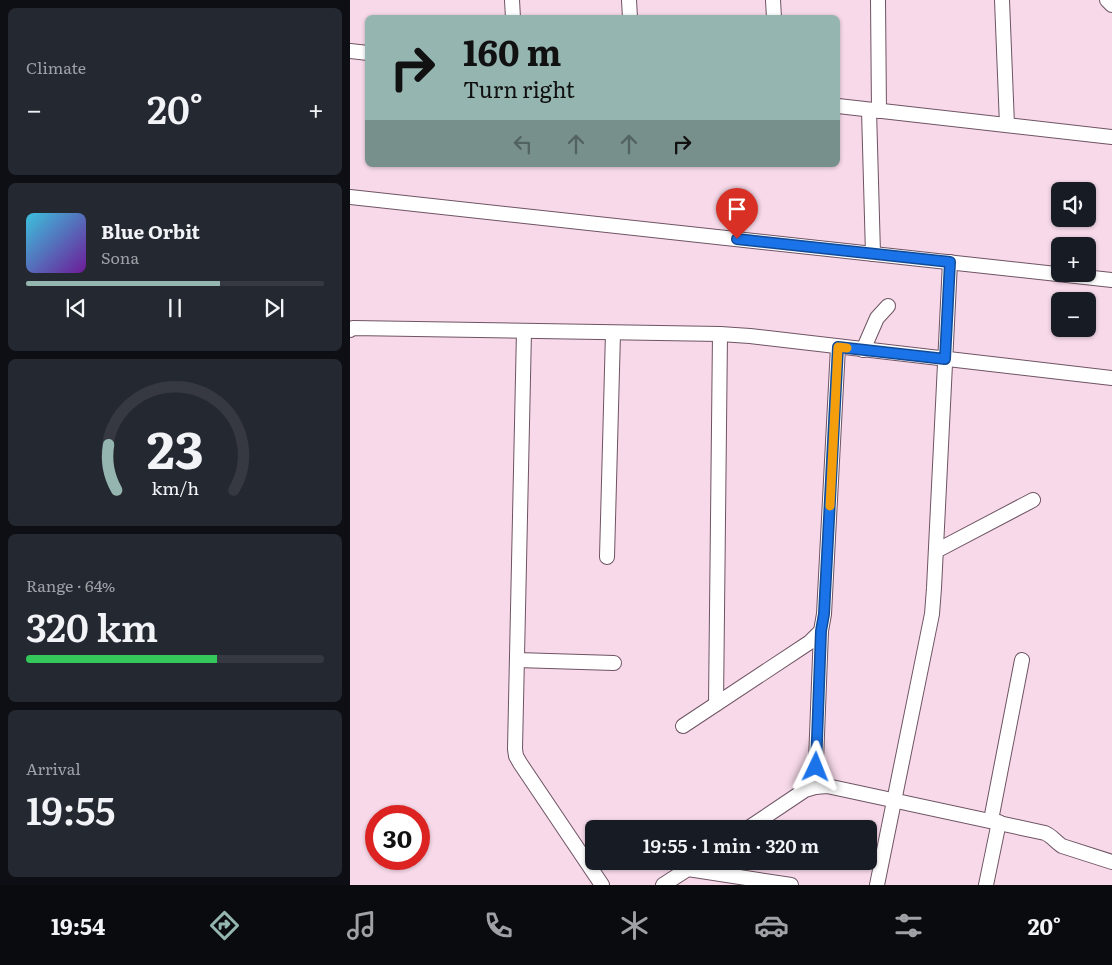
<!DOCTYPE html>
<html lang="en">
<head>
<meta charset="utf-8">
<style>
  body { margin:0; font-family:Literata,serif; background:#242831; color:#f1f3f6; height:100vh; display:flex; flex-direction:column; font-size:19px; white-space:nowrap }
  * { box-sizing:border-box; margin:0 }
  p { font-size:16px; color:#9ea1a6 }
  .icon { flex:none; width:28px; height:28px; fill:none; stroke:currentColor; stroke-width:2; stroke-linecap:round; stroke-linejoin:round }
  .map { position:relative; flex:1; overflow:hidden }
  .drawer { display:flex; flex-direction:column; gap:8px; padding:8px; background:#0d0f14; width:350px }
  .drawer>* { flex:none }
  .hud { position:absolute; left:15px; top:15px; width:475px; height:152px; border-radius:8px; box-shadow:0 1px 4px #0004; background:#95b5b0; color:#111; overflow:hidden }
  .buttons { position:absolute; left:701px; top:182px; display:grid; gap:10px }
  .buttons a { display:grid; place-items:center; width:45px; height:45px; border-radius:8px; background:#171b24; box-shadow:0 1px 4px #0004; font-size:25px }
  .speed { position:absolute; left:15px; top:805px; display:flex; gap:10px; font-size:25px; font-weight:700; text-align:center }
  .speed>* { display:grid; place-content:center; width:65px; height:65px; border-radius:50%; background:#171b24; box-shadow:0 1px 4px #0004; line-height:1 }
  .speed .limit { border:8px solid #d22; background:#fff; color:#111 }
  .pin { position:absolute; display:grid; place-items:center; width:42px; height:42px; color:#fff; margin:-51px -21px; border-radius:50% 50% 50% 0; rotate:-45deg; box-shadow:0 0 5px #0007 }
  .pin .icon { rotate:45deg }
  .me { position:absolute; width:55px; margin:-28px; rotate:2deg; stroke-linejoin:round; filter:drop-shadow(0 0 4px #0008) }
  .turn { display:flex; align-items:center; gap:18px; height:105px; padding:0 15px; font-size:22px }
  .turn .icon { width:65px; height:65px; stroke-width:2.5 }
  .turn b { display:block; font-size:35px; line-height:42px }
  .lanes { display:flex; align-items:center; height:48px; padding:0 15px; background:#0003; justify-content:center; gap:25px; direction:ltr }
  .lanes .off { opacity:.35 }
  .big { font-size:38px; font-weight:600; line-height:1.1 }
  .drawer .widget { flex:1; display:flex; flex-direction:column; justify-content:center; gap:8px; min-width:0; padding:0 18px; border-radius:8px; background:#242831 }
  .drawer .dial { align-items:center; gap:0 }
  .dial svg { height:130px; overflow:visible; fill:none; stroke:#363941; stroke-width:7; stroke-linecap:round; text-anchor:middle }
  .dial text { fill:#f1f3f6; stroke:none }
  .song { display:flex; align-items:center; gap:15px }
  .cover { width:60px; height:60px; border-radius:8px; background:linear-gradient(135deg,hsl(190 70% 55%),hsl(280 70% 35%)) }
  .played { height:5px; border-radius:2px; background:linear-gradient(90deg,#95b5b0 65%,#363941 65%) }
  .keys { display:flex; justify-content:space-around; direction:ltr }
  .heat { display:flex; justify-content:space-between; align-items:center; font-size:28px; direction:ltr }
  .charge { height:8px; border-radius:4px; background:linear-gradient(90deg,#34c759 64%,#363941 0) }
  .trip { position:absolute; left:235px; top:820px; width:292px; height:50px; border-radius:8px; background:#171b24; box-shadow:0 1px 4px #0004; font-weight:600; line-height:50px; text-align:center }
  .tabs { display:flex; height:80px; justify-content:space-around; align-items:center; background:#090b0e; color:#9ea1a6 }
  .tabs .icon { width:35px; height:35px }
  .tabs .active { color:#95b5b0 }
  .tabs b { font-size:22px; color:#f1f3f6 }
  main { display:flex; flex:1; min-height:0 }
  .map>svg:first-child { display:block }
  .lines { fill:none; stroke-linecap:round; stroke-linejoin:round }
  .minor-casing { stroke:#6e5463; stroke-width:16 }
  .minor { stroke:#fff; stroke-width:14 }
  .route-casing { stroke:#114b97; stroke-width:12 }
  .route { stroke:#1a73e8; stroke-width:9 }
  .slow { stroke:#f59e0b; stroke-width:9 }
</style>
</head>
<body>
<main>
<section class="drawer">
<div class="widget"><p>Climate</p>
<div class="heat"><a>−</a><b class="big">20°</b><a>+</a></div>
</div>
<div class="widget">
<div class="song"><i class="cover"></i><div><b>Blue Orbit</b><p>Sona</p></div></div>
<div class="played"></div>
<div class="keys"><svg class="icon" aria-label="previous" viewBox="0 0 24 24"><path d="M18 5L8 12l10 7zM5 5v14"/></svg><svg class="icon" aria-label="pause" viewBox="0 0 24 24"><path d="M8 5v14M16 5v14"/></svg><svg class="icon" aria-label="next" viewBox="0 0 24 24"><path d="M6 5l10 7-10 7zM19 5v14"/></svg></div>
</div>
<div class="widget dial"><svg viewBox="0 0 100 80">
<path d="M14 69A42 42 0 1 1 86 69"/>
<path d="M14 69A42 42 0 0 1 9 41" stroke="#95b5b0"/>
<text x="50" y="56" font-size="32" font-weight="700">23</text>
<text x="50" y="72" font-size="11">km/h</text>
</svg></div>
<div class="widget"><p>Range · 64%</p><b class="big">320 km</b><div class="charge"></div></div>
<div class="widget"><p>Arrival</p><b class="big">19:55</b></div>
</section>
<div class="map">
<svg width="762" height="885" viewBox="0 0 762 885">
  <rect width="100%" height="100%" fill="#f7d9e9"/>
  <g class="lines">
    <g class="minor-casing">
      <g id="minor">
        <polyline points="162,0 163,18"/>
        <polyline points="279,0 280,18"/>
        <polyline points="423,0 424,18"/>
        <polyline points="528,0 529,111"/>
        <polyline points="652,0 657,125"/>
        <polyline points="757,0 762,5"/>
        <polyline points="0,51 18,53"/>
        <polyline points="488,106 762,137"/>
        <polyline points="519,110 523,254"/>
        <polyline points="0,197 762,280"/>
        <polyline points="0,330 3,328 370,334 400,336 762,378"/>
        <polyline points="174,331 165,749 166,756 170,763 252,885"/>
        <polyline points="513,350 527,318 538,306"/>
        <polyline points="586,551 683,500"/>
        <polyline points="257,557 263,333"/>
        <polyline points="167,660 264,663"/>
        <polyline points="366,704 370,334"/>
        <polyline points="333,726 460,642 471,631 474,614 488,347"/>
        <polyline points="465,787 471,631"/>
        <polyline points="641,820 672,660"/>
        <path d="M397 829 455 790 465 787 477 786 695 833C702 836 706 842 712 846L762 862"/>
        <polyline points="338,869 441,885"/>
        <polyline points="313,885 344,865"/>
        <polyline points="527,885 582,614 584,588 600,262"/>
        <polyline points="636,885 649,822"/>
      </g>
    </g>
    <use href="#minor" class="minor"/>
  </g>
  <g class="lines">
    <g class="route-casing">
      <polyline id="route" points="387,239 600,262 595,359 488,347 474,614 471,631 466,767"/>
    </g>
    <use href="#route" class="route"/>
    <polyline class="slow" points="480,506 488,347 497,348"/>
  </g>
</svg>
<div class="buttons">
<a><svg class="icon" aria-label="sound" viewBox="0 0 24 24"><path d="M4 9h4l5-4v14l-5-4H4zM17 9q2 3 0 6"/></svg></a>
<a>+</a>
<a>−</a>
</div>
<div class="speed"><div class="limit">30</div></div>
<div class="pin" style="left:387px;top:239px;background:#d93025"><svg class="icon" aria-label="arrive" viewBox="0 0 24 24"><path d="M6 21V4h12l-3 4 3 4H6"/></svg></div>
<svg class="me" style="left:466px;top:767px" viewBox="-20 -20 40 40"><path d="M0-17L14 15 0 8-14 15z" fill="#1a73e8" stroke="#fff" stroke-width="4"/></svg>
<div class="trip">19:55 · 1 min · 320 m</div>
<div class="hud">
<div class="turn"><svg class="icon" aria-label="right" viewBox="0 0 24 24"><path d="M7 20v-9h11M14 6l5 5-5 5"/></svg><div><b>160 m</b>Turn right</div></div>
<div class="lanes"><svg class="icon off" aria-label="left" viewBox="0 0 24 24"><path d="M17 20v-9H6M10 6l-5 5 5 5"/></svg><svg class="icon off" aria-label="ahead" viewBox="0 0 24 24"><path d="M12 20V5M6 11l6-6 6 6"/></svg><svg class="icon off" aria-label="ahead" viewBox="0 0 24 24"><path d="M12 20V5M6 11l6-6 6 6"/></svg><svg class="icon" aria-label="right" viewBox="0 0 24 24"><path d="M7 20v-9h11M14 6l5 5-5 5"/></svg></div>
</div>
</div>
</main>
<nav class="tabs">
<b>19:54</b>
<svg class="icon active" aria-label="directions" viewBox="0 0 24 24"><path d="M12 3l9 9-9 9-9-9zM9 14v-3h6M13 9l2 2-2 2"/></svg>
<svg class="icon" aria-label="music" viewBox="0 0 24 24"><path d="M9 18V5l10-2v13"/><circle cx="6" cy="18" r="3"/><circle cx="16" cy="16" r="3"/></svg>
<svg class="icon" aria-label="phone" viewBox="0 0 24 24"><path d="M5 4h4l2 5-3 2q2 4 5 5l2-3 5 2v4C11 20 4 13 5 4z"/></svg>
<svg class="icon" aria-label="climate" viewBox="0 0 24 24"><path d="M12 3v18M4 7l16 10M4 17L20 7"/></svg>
<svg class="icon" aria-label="car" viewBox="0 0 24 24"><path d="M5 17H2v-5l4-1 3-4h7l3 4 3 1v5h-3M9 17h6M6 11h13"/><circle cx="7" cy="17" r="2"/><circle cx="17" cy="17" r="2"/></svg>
<svg class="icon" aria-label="filters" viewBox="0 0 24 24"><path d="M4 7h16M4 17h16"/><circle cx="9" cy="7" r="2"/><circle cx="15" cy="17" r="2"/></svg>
<b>20°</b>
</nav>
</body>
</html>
